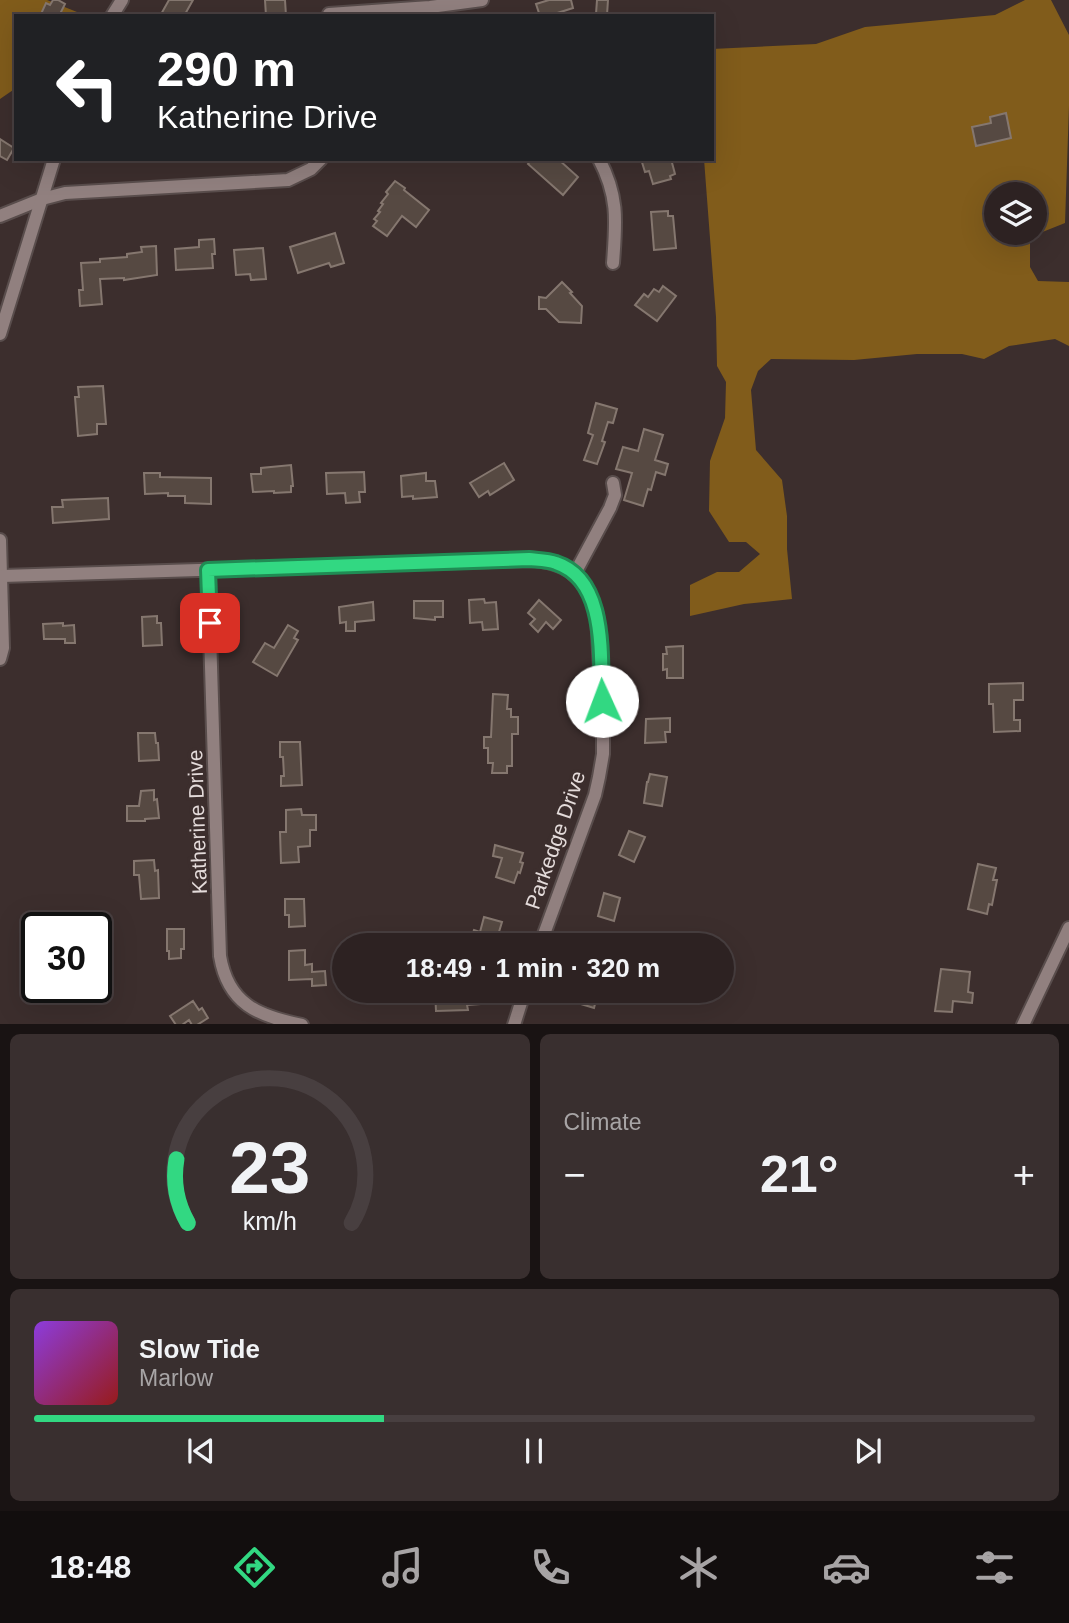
<!DOCTYPE html>
<html lang="en">
<head>
<meta charset="utf-8">
<style>
  body { margin:0; font-family:Helvetica,sans-serif; background:#392f2f; color:#f1f3f6; height:100vh; display:flex; flex-direction:column; font-size:26px; white-space:nowrap }
  * { box-sizing:border-box; margin:0 }
  p { font-size:23px; color:#a7a4a5 }
  .icon { flex:none; width:38px; height:38px; fill:none; stroke:currentColor; stroke-width:2; stroke-linecap:round; stroke-linejoin:round }
  .map { position:relative; height:1024px; overflow:hidden }
  .sheet { display:flex; flex-direction:column; gap:10px; padding:10px; background:#191313; flex:1 }
  .sheet>* { flex:none }
  .hud { position:absolute; left:14px; top:14px; width:700px; height:147px; border-radius:0px; box-shadow:0 7px 28px #0002,0 0 0 2px #483f40; background:#202124; color:#fff; overflow:hidden }
  .fabs { position:absolute; left:984px; top:182px; display:grid; gap:14px }
  .fabs a { display:grid; place-items:center; width:63px; height:63px; border-radius:50%; background:#2d2222; box-shadow:0 7px 28px #0002,0 0 0 2px #483f40; font-size:35px }
  .speed { position:absolute; left:21px; top:912px; display:flex; gap:14px; font-size:35px; font-weight:700; text-align:center }
  .speed>* { display:grid; place-content:center; width:91px; height:91px; border-radius:50%; background:#2d2222; box-shadow:0 7px 28px #0002,0 0 0 2px #483f40; line-height:1 }
  .speed .limit { border:4px solid #111; border-radius:10px; background:#fff; color:#111 }
  .pin { position:absolute; display:grid; place-items:center; width:60px; height:60px; color:#fff; margin:-30px; border-radius:14px; box-shadow:0 4px 10px #0006 }
  .me { position:absolute; width:77px; margin:-38px; rotate:358deg; stroke-linejoin:round; filter:drop-shadow(0 0 5px #0008) }
  .turn { display:flex; align-items:center; gap:24px; height:147px; padding:0 28px; font-size:32px }
  .turn .icon { width:91px; height:91px; stroke-width:2.5 }
  .turn b { display:block; font-size:49px; line-height:60px }
  .big { font-size:52px; font-weight:600; line-height:1.1 }
  .sheet .widget { flex:1; display:flex; flex-direction:column; justify-content:center; gap:10px; min-width:0; padding:0 24px; border-radius:10px; background:#392f2f }
  .sheet .dial { align-items:center; gap:0 }
  .dial svg { height:182px; overflow:visible; fill:none; stroke:#483f40; stroke-width:7; stroke-linecap:round; text-anchor:middle }
  .dial text { fill:#f1f3f6; stroke:none }
  .song { display:flex; align-items:center; gap:21px }
  .cover { width:84px; height:84px; border-radius:10px; background:linear-gradient(135deg,hsl(270 70% 55%),hsl(0 70% 35%)) }
  .played { height:7px; border-radius:4px; background:linear-gradient(90deg,#32d882 35%,#483f40 35%) }
  .keys { display:flex; justify-content:space-around; direction:ltr }
  .heat { display:flex; justify-content:space-between; align-items:center; font-size:38px; direction:ltr }
  .sheet .tiles { flex:1; display:grid; gap:10px; grid-template-columns:1fr 1fr }
  .widget:last-child { grid-column:span 2 }
  .trip { position:absolute; left:332px; top:933px; width:402px; height:70px; border-radius:35px; background:#2d2222; box-shadow:0 7px 28px #0002,0 0 0 2px #483f40; font-weight:600; line-height:70px; text-align:center }
  .menu { display:flex; height:112px; justify-content:space-around; align-items:center; background:#120e0e; color:#a7a4a5 }
  .menu .icon { width:49px; height:49px }
  .menu .selected { color:#32d882 }
  .menu b { font-size:32px; color:#f1f3f6 }
  .map>svg:first-child { display:block }
  .forest { fill:#815c1b; fill-rule:evenodd }
  .building { fill:#564942; stroke:#85776f; stroke-width:2 }
  .lines { fill:none; stroke-linecap:round; stroke-linejoin:round }
  .minor-casing { stroke:#594d4c; stroke-width:16 }
  .minor { stroke:#91807f; stroke-width:12 }
  .route-casing { stroke:#208c54; stroke-width:18 }
  .route { stroke:#32d882; stroke-width:12 }
  .labels { text-anchor:middle; dominant-baseline:central; stroke-width:7; stroke-linejoin:round; paint-order:stroke }
  .street-label { font-size:21px; fill:#e4dbda; stroke:#3c2e2d }
</style>
</head>
<body>
<div class="map">
<svg width="1069" height="1025" viewBox="0 0 1069 1025">
  <rect width="100%" height="100%" fill="#3c2e2d"/>
  <g class="forest">
    <polygon points="0,0 47,0 87,16 16,16 16,88 0,99"/>
    <path d="M1025 0H1051L1069 35V106L1065 223 1030 237V267L1038 281 1069 282V346L1055 339 1009 346 984 359 962 354H917L854 360 771 359 758 371 751 390 756 450 782 480 787 516V549L792 599 744 604 690 616V585L717 572H739L760 554 746 542H729L709 511 710 461 725 418 726 382 717 366 716 317 704 159H712V49L816 44 865 27 995 15ZM996 194H1034V233H996Z"/>
  </g>
  <g class="building">
    <polygon points="53,0 58,0 65,4 59,16 40,16 46,3 50,5"/>
    <polygon points="169,0 193,0 184,16 160,16"/>
    <polygon points="265,0 285,0 286,16 266,16"/>
    <polygon points="549,0 571,0 573,8 551,15 550,14 540,16 536,4"/>
    <polygon points="597,0 608,0 607,15 596,14"/>
    <polygon points="1006,113 1011,138 976,146 972,127 991,123 990,117"/>
    <polygon points="0,139 14,148 7,160 0,156"/>
    <polygon points="532,159 558,159 578,177 563,195 528,164"/>
    <polygon points="641,159 671,159 675,174 670,176 671,179 653,184 649,171 645,172"/>
    <polygon points="395,181 405,188 404,190 429,210 416,227 402,216 387,236 373,226 377,221 374,219 380,212 378,211 383,204 381,203 388,194 386,192"/>
    <polygon points="668,211 668,216 673,216 676,248 654,250 651,212"/>
    <polygon points="335,233 344,263 331,267 329,263 298,273 290,247"/>
    <polygon points="214,239 215,254 212,254 213,268 176,270 175,249 199,247 199,240"/>
    <polygon points="156,246 157,275 124,280 124,278 100,279 102,304 80,306 79,290 83,290 81,263 100,262 100,259 127,257 127,254 142,252 141,247"/>
    <polygon points="263,248 266,279 251,280 250,274 236,275 234,250"/>
    <polygon points="562,282 572,292 570,293 582,306 581,323 559,322 546,309 539,309 539,297 546,298"/>
    <polygon points="663,286 676,296 657,321 635,305 644,294 648,297 654,289 659,292"/>
    <polygon points="103,386 106,424 97,424 97,434 78,436 75,397 79,397 78,387"/>
    <polygon points="596,403 617,409 613,423 608,422 602,441 605,442 597,464 584,460 593,435 588,433"/>
    <polygon points="644,429 663,435 655,460 668,464 665,475 656,472 651,490 648,489 643,506 624,500 632,473 616,469 623,447 638,451"/>
    <polygon points="504,463 514,480 490,495 488,491 479,497 470,483"/>
    <polygon points="291,465 293,486 291,486 291,492 274,493 274,491 253,492 251,474 261,474 261,468"/>
    <polygon points="364,472 365,492 359,492 360,502 346,503 345,493 327,494 326,473"/>
    <polygon points="144,473 160,473 160,477 211,478 211,504 185,503 185,496 168,496 168,493 145,494"/>
    <polygon points="426,473 426,481 435,481 437,497 413,499 413,496 402,497 401,476"/>
    <polygon points="108,498 109,519 53,523 52,507 63,507 62,500"/>
    <polygon points="484,599 485,603 496,602 498,629 483,630 482,622 470,623 469,600"/>
    <polygon points="539,600 561,620 553,629 546,622 538,632 530,624 535,619 528,613"/>
    <polygon points="414,601 443,601 443,617 435,617 435,620 414,618"/>
    <polygon points="373,602 374,620 355,622 355,631 346,631 346,622 340,623 339,607"/>
    <polygon points="157,616 157,623 161,623 162,645 143,646 142,617"/>
    <polygon points="63,623 63,626 74,625 75,643 65,643 65,639 44,639 43,624"/>
    <polygon points="288,625 298,631 294,638 298,640 277,676 253,662 265,643 274,648"/>
    <polygon points="683,646 683,678 667,678 667,669 663,670 663,654 667,654 666,647"/>
    <polygon points="1023,683 1023,700 1014,700 1014,720 1020,720 1020,731 994,732 993,704 989,704 989,684"/>
    <polygon points="493,694 508,695 507,709 511,709 511,717 518,717 518,734 512,734 512,766 507,766 507,773 492,773 493,763 488,763 488,748 484,748 484,737 491,737"/>
    <polygon points="670,718 670,732 665,732 666,742 645,743 646,719"/>
    <polygon points="138,733 155,733 156,743 158,743 159,760 139,761"/>
    <polygon points="280,742 300,742 302,785 281,786 281,776 284,776 283,757 280,757"/>
    <polygon points="650,774 667,777 662,806 644,803 647,782 648,782"/>
    <polygon points="154,790 154,800 157,799 159,818 145,819 145,821 127,821 127,806 139,806 141,791"/>
    <polygon points="301,809 302,815 316,815 316,830 310,830 310,846 298,847 299,862 281,863 280,832 286,832 286,810"/>
    <polygon points="629,831 645,837 634,862 619,855"/>
    <polygon points="495,845 523,853 520,862 523,863 520,873 518,872 514,883 496,877 502,858 493,856"/>
    <polygon points="154,860 155,871 158,870 159,898 141,899 139,875 134,875 134,861"/>
    <polygon points="978,864 996,868 993,880 997,880 992,905 989,904 987,914 968,909"/>
    <polygon points="604,893 620,898 614,921 598,916"/>
    <polygon points="285,899 304,899 305,926 289,927 289,915 285,915"/>
    <polygon points="484,917 502,922 495,945 471,939 474,930 480,932"/>
    <polygon points="167,929 184,929 184,949 181,949 181,958 169,959 169,951 167,951"/>
    <polygon points="305,950 305,965 312,964 312,972 325,971 326,985 312,986 312,979 289,980 289,951"/>
    <polygon points="941,969 970,972 968,992 973,993 972,1003 953,1001 952,1012 935,1011"/>
    <polygon points="435,990 480,990 480,1004 467,1005 468,1010 436,1011"/>
    <polygon points="575,990 591,990 589,997 596,1000 594,1008 571,1001"/>
    <polygon points="193,1001 199,1010 202,1008 208,1018 197,1025 192,1025 189,1020 182,1025 176,1025 170,1016"/>
  </g>
  <g class="lines">
    <g class="minor-casing">
      <g id="minor">
        <polyline points="329,14 430,7 482,0"/>
        <polyline points="112,16 122,0"/>
        <path d="M599 159C619 197 616 222 613 263"/>
        <polyline points="0,216 42,199 65,193 288,180 311,169 321,159"/>
        <polyline points="0,334 54,159"/>
        <polyline points="0,540 3,648 0,659"/>
        <path d="M208 570 220 956C228 1004 258 1016 302 1025"/>
        <polyline points="574,575 610,508 615,495 613,483"/>
        <path d="M2 576 529 560C568 561 587 579 597 615L603 725V754L599 777 595 795 540 945"/>
        <polyline points="514,1025 525,990"/>
        <polyline points="1023,1025 1069,928"/>
      </g>
    </g>
    <use href="#minor" class="minor"/>
  </g>
  <g class="lines">
    <g class="route-casing">
      <path id="route" d="M210 623 208 570 529 559C538 560 548 560 556 563 608 580 600 658 602 701"/>
    </g>
    <use href="#route" class="route"/>
  </g>
  <g class="labels">
    <g class="street-label">
      <text transform="translate(197 822) rotate(-92)">Katherine Drive</text>
      <text transform="translate(555 840) rotate(-71)">Parkedge Drive</text>
    </g>
  </g>
</svg>
<div class="fabs">
<a><svg class="icon" aria-label="layers" viewBox="0 0 24 24"><path d="M12 4l9 5-9 5-9-5zM3 14l9 5 9-5"/></svg></a>
</div>
<div class="speed"><div class="limit">30</div></div>
<div class="pin" style="left:210px;top:623px;background:#d93025"><svg class="icon" aria-label="arrive" viewBox="0 0 24 24"><path d="M6 21V4h12l-3 4 3 4H6"/></svg></div>
<svg class="me" style="left:602px;top:701px" viewBox="-20 -20 40 40"><circle r="19" fill="#fff"/><path d="M0-13L10 11 0 6-10 11z" fill="#32d882"/></svg>
<div class="trip">18:49 · 1 min · 320 m</div>
<div class="hud">
<div class="turn"><svg class="icon" aria-label="left" viewBox="0 0 24 24"><path d="M17 20v-9H6M10 6l-5 5 5 5"/></svg><div><b>290 m</b>Katherine Drive</div></div>
</div>
</div>
<section class="sheet">
<div class="tiles">
<div class="widget dial"><svg viewBox="0 0 100 80">
<path d="M14 69A42 42 0 1 1 86 69"/>
<path d="M14 69A42 42 0 0 1 9 41" stroke="#32d882"/>
<text x="50" y="56" font-size="32" font-weight="700">23</text>
<text x="50" y="72" font-size="11">km/h</text>
</svg></div>
<div class="widget"><p>Climate</p>
<div class="heat"><a>−</a><b class="big">21°</b><a>+</a></div>
</div>
<div class="widget">
<div class="song"><i class="cover"></i><div><b>Slow Tide</b><p>Marlow</p></div></div>
<div class="played"></div>
<div class="keys"><svg class="icon" aria-label="previous" viewBox="0 0 24 24"><path d="M18 5L8 12l10 7zM5 5v14"/></svg><svg class="icon" aria-label="pause" viewBox="0 0 24 24"><path d="M8 5v14M16 5v14"/></svg><svg class="icon" aria-label="next" viewBox="0 0 24 24"><path d="M6 5l10 7-10 7zM19 5v14"/></svg></div>
</div>
</div>
</section>
<nav class="menu">
<b>18:48</b>
<svg class="icon selected" aria-label="directions" viewBox="0 0 24 24"><path d="M12 3l9 9-9 9-9-9zM9 14v-3h6M13 9l2 2-2 2"/></svg>
<svg class="icon" aria-label="music" viewBox="0 0 24 24"><path d="M9 18V5l10-2v13"/><circle cx="6" cy="18" r="3"/><circle cx="16" cy="16" r="3"/></svg>
<svg class="icon" aria-label="phone" viewBox="0 0 24 24"><path d="M5 4h4l2 5-3 2q2 4 5 5l2-3 5 2v4C11 20 4 13 5 4z"/></svg>
<svg class="icon" aria-label="climate" viewBox="0 0 24 24"><path d="M12 3v18M4 7l16 10M4 17L20 7"/></svg>
<svg class="icon" aria-label="car" viewBox="0 0 24 24"><path d="M5 17H2v-5l4-1 3-4h7l3 4 3 1v5h-3M9 17h6M6 11h13"/><circle cx="7" cy="17" r="2"/><circle cx="17" cy="17" r="2"/></svg>
<svg class="icon" aria-label="filters" viewBox="0 0 24 24"><path d="M4 7h16M4 17h16"/><circle cx="9" cy="7" r="2"/><circle cx="15" cy="17" r="2"/></svg>
</nav>
</body>
</html>
